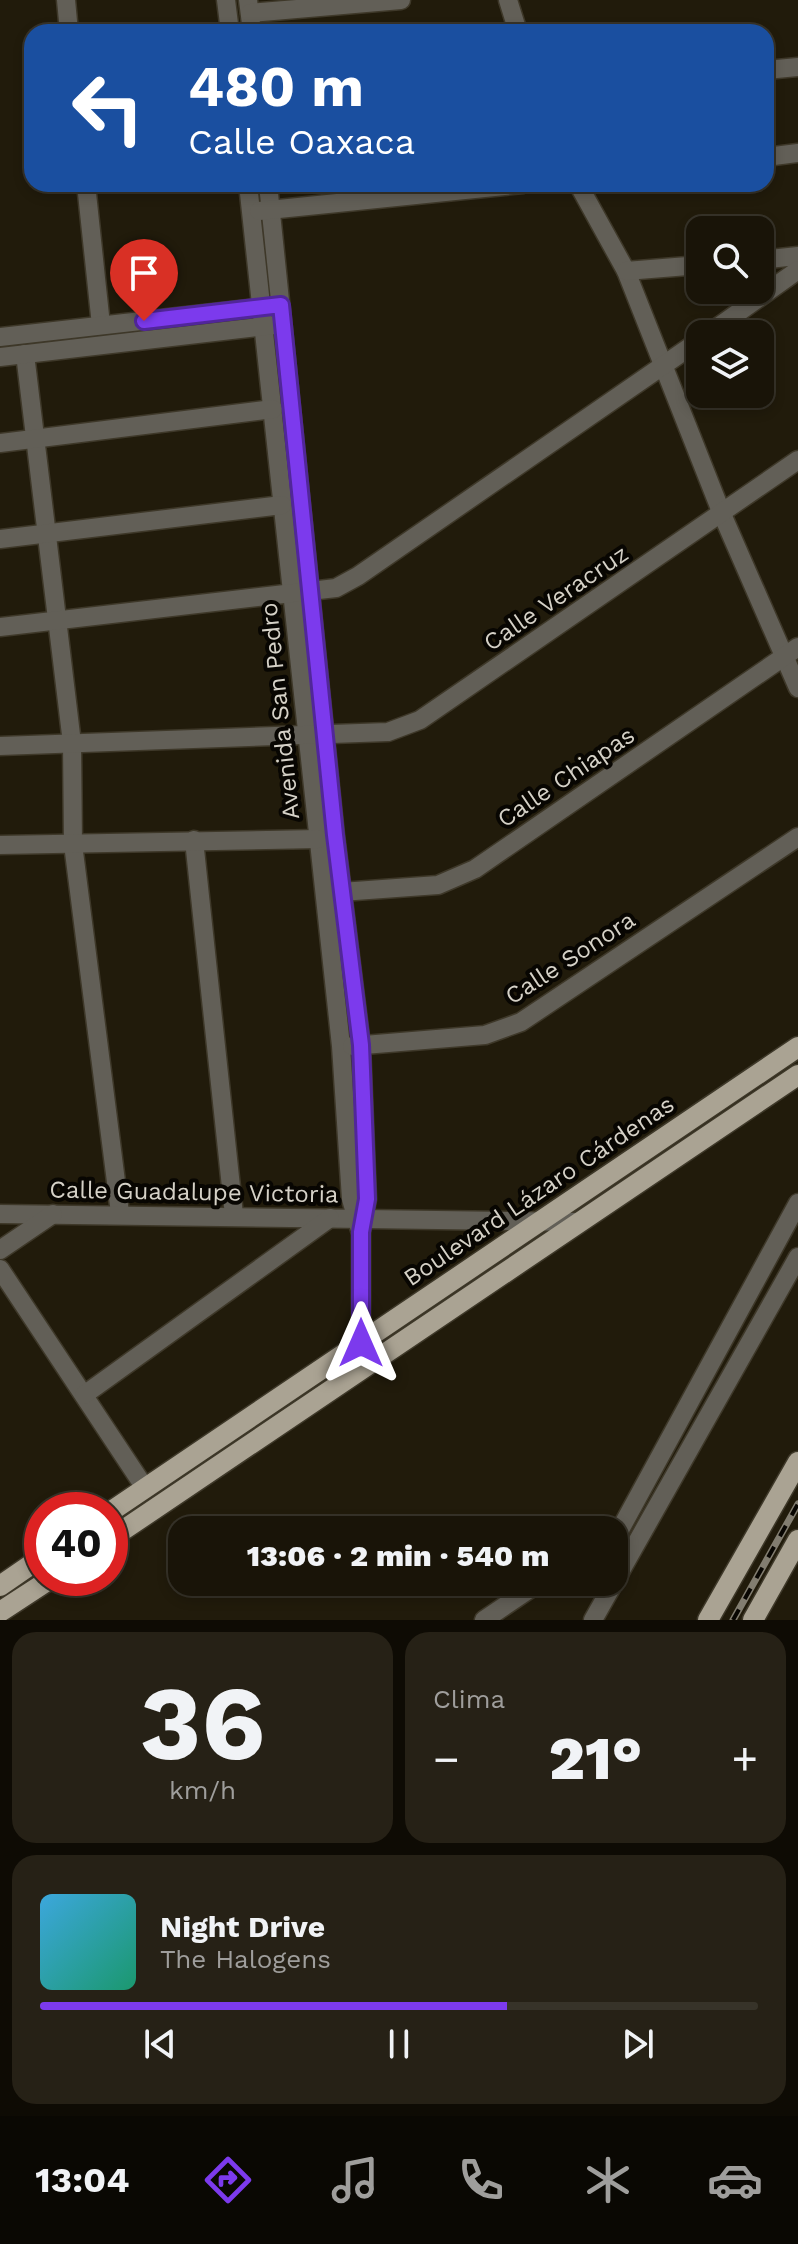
<!DOCTYPE html>
<html lang="es">
<head>
<meta charset="utf-8">
<style>
  body { margin:0; font-family:"Work Sans",sans-serif; background:#262116; color:#f1f3f6; height:100vh; display:flex; flex-direction:column; font-size:30px; white-space:nowrap }
  * { box-sizing:border-box; margin:0 }
  p { font-size:26px; color:#9f9e9c }
  .icon { flex:none; width:44px; height:44px; fill:none; stroke:currentColor; stroke-width:2; stroke-linecap:round; stroke-linejoin:round }
  .map { position:relative; height:1620px; overflow:hidden }
  .panel { display:flex; flex-direction:column; gap:12px; padding:12px; background:#0e0b04; flex:1 }
  .panel>* { flex:none }
  .banner { position:absolute; left:24px; top:24px; width:750px; height:168px; border-radius:24px; box-shadow:0 4px 12px #0003,0 0 0 2px #373329; background:#1a4fa0; color:#fff; overflow:hidden }
  .buttons { position:absolute; left:686px; top:216px; display:grid; gap:16px }
  .buttons a { display:grid; place-items:center; width:88px; height:88px; border-radius:16px; background:#191408; box-shadow:0 4px 12px #0003,0 0 0 2px #373329; font-size:40px }
  .speed { position:absolute; left:24px; top:1492px; display:flex; gap:16px; font-size:40px; font-weight:700; text-align:center }
  .speed>* { display:grid; place-content:center; width:104px; height:104px; border-radius:50%; background:#191408; box-shadow:0 4px 12px #0003,0 0 0 2px #373329; line-height:1 }
  .speed .limit { border:12px solid #d22; background:#fff; color:#111 }
  .pin { position:absolute; display:grid; place-items:center; width:68px; height:68px; color:#fff; margin:-82px -34px; border-radius:50% 50% 50% 0; rotate:-45deg; box-shadow:0 0 8px #0007 }
  .pin .icon { rotate:45deg }
  .me { position:absolute; width:88px; margin:-44px; rotate:0deg; stroke-linejoin:round; filter:drop-shadow(0 0 6px #0008) }
  .turn { display:flex; align-items:center; gap:28px; height:168px; padding:0 32px; font-size:36px }
  .turn .icon { width:104px; height:104px; stroke-width:2.5 }
  .turn b { display:block; font-size:56px; line-height:68px }
  .big { font-size:60px; font-weight:800; line-height:1.1 }
  .panel .tile { flex:1; display:flex; flex-direction:column; justify-content:center; gap:12px; min-width:0; padding:0 28px; border-radius:24px; background:#262116 }
  .panel .dial { align-items:center; gap:0 }
  .dial b { font-size:104px; line-height:1 }
  .song { display:flex; align-items:center; gap:24px }
  .cover { width:96px; height:96px; border-radius:12px; background:linear-gradient(135deg,hsl(200 70% 55%),hsl(160 70% 35%)) }
  .played { height:8px; border-radius:4px; background:linear-gradient(90deg,#7c3aed 65%,#373329 65%) }
  .keys { display:flex; justify-content:space-around; direction:ltr }
  .heat { display:flex; justify-content:space-between; align-items:center; font-size:44px; direction:ltr }
  .panel .tiles { flex:1; display:grid; gap:12px; grid-template-columns:1fr 1fr }
  .tile:last-child { grid-column:span 2 }
  .trip { position:absolute; left:168px; top:1516px; width:460px; height:80px; border-radius:24px; background:#191408; box-shadow:0 4px 12px #0003,0 0 0 2px #373329; font-weight:800; line-height:80px; text-align:center }
  .dock { display:flex; height:128px; justify-content:space-around; align-items:center; background:#0a0803; color:#9f9e9c }
  .dock .icon { width:56px; height:56px }
  .dock .active { color:#7c3aed }
  .dock b { font-size:36px; color:#f1f3f6 }
  .map>svg:first-child { display:block }
  .lines { fill:none; stroke-linecap:round; stroke-linejoin:round }
  .minor-casing { stroke:#3e3829; stroke-width:21 }
  .major-casing { stroke:#3e3829; stroke-width:23 }
  .minor { stroke:#625f57; stroke-width:18 }
  .major { stroke:#aaa393; stroke-width:20 }
  .rail-casing { stroke:#827d70; stroke-width:7 }
  .rail { stroke:#080602; stroke-width:4; stroke-dasharray:12; stroke-linecap:butt }
  .route-casing { stroke:#51269a; stroke-width:20 }
  .route { stroke:#7c3aed; stroke-width:14 }
  .labels { text-anchor:middle; dominant-baseline:central; stroke-width:8; stroke-linejoin:round; paint-order:stroke }
  .street-label { font-size:24px; fill:#d5d1c7; stroke:#080602 }
</style>
</head>
<body>
<div class="map">
<svg width="798" height="1620" viewBox="0 0 798 1620">
  <rect width="100%" height="100%" fill="#211b0b"/>
  <g class="lines">
    <g class="minor-casing">
      <g id="minor">
        <polyline points="66,0 69,32"/>
        <polyline points="226,0 230,32"/>
        <polyline points="248,0 252,32"/>
        <polyline points="508,0 518,32"/>
        <polyline points="250,13 401,0"/>
        <polyline points="766,70 798,67"/>
        <polyline points="766,157 798,153"/>
        <polyline points="86,184 101,325"/>
        <polyline points="248,184 341,1046 351,1199 360,1230"/>
        <polyline points="268,184 335,835 361,1045 367,1199 361,1232 361,1355"/>
        <polyline points="578,184 626,271 722,514 798,688"/>
        <polyline points="259,211 523,184"/>
        <polyline points="760,260 798,256"/>
        <polyline points="626,271 700,265"/>
        <polyline points="708,334 798,270"/>
        <polyline points="0,337 274,306"/>
        <polyline points="25,354 72,743 73,844 120,1213"/>
        <polyline points="0,357 275,325"/>
        <polyline points="0,443 273,409"/>
        <polyline points="0,539 282,505"/>
        <polyline points="0,627 336,588 358,576 700,340"/>
        <polyline points="0,746 388,732 420,720 798,460"/>
        <polyline points="194,840 234,1215"/>
        <polyline points="0,845 318,839"/>
        <polyline points="341,892 438,885 475,869 798,647"/>
        <polyline points="352,1046 485,1035 521,1022 798,837"/>
        <polyline points="0,1214 579,1222"/>
        <polyline points="0,1250 53,1214"/>
        <polyline points="0,1269 145,1488"/>
        <polyline points="84,1395 330,1218"/>
        <polyline points="614,1532 621,1528 798,1203"/>
        <polyline points="484,1620 540,1582"/>
        <polyline points="593,1620 798,1257"/>
      </g>
    </g>
    <g class="major-casing">
      <g id="major">
        <polyline points="110,1512 798,1047"/>
        <polyline points="110,1539 798,1075"/>
        <polyline points="0,1586 42,1557"/>
        <polyline points="0,1612 52,1578"/>
        <polyline points="708,1620 798,1462"/>
        <polyline points="753,1620 798,1540"/>
      </g>
    </g>
    <use href="#minor" class="minor"/>
    <use href="#major" class="major"/>
    <g class="rail-casing">
      <polyline id="rail" points="733,1620 798,1504"/>
    </g>
    <use href="#rail" class="rail"/>
  </g>
  <g class="lines">
    <g class="route-casing">
      <polyline id="route" points="144,321 281,305 335,835 361,1045 367,1199 361,1232 361,1343"/>
    </g>
    <use href="#route" class="route"/>
  </g>
  <g class="labels">
    <g class="street-label">
      <text transform="translate(556 598) rotate(-34)">Calle Veracruz</text>
      <text transform="translate(280 711) rotate(-96)">Avenida San Pedro</text>
      <text transform="translate(566 777) rotate(-34)">Calle Chiapas</text>
      <text transform="translate(570 958) rotate(-33)">Calle Sonora</text>
      <text transform="translate(539 1191) rotate(-34)">Boulevard Lázaro Cárdenas</text>
      <text transform="translate(194 1192) rotate(1)">Calle Guadalupe Victoria</text>
    </g>
  </g>
</svg>
<div class="buttons">
<a><svg class="icon" aria-label="search" viewBox="0 0 24 24"><circle cx="10" cy="10" r="6"/><path d="M15 15l6 6"/></svg></a>
<a><svg class="icon" aria-label="layers" viewBox="0 0 24 24"><path d="M12 4l9 5-9 5-9-5zM3 14l9 5 9-5"/></svg></a>
</div>
<div class="speed"><div class="limit">40</div></div>
<div class="pin" style="left:144px;top:321px;background:#d93025"><svg class="icon" aria-label="arrive" viewBox="0 0 24 24"><path d="M6 21V4h12l-3 4 3 4H6"/></svg></div>
<svg class="me" style="left:361px;top:1343px" viewBox="-20 -20 40 40"><path d="M0-17L14 15 0 8-14 15z" fill="#7c3aed" stroke="#fff" stroke-width="4"/></svg>
<div class="trip">13:06 · 2 min · 540 m</div>
<div class="banner">
<div class="turn"><svg class="icon" aria-label="left" viewBox="0 0 24 24"><path d="M17 20v-9H6M10 6l-5 5 5 5"/></svg><div><b>480 m</b>Calle Oaxaca</div></div>
</div>
</div>
<section class="panel">
<div class="tiles">
<div class="tile dial"><b>36</b><p>km/h</p></div>
<div class="tile"><p>Clima</p>
<div class="heat"><a>−</a><b class="big">21°</b><a>+</a></div>
</div>
<div class="tile">
<div class="song"><i class="cover"></i><div><b>Night Drive</b><p>The Halogens</p></div></div>
<div class="played"></div>
<div class="keys"><svg class="icon" aria-label="previous" viewBox="0 0 24 24"><path d="M18 5L8 12l10 7zM5 5v14"/></svg><svg class="icon" aria-label="pause" viewBox="0 0 24 24"><path d="M8 5v14M16 5v14"/></svg><svg class="icon" aria-label="next" viewBox="0 0 24 24"><path d="M6 5l10 7-10 7zM19 5v14"/></svg></div>
</div>
</div>
</section>
<nav class="dock">
<b>13:04</b>
<svg class="icon active" aria-label="directions" viewBox="0 0 24 24"><path d="M12 3l9 9-9 9-9-9zM9 14v-3h6M13 9l2 2-2 2"/></svg>
<svg class="icon" aria-label="music" viewBox="0 0 24 24"><path d="M9 18V5l10-2v13"/><circle cx="6" cy="18" r="3"/><circle cx="16" cy="16" r="3"/></svg>
<svg class="icon" aria-label="phone" viewBox="0 0 24 24"><path d="M5 4h4l2 5-3 2q2 4 5 5l2-3 5 2v4C11 20 4 13 5 4z"/></svg>
<svg class="icon" aria-label="climate" viewBox="0 0 24 24"><path d="M12 3v18M4 7l16 10M4 17L20 7"/></svg>
<svg class="icon" aria-label="car" viewBox="0 0 24 24"><path d="M5 17H2v-5l4-1 3-4h7l3 4 3 1v5h-3M9 17h6M6 11h13"/><circle cx="7" cy="17" r="2"/><circle cx="17" cy="17" r="2"/></svg>
</nav>
</body>
</html>
